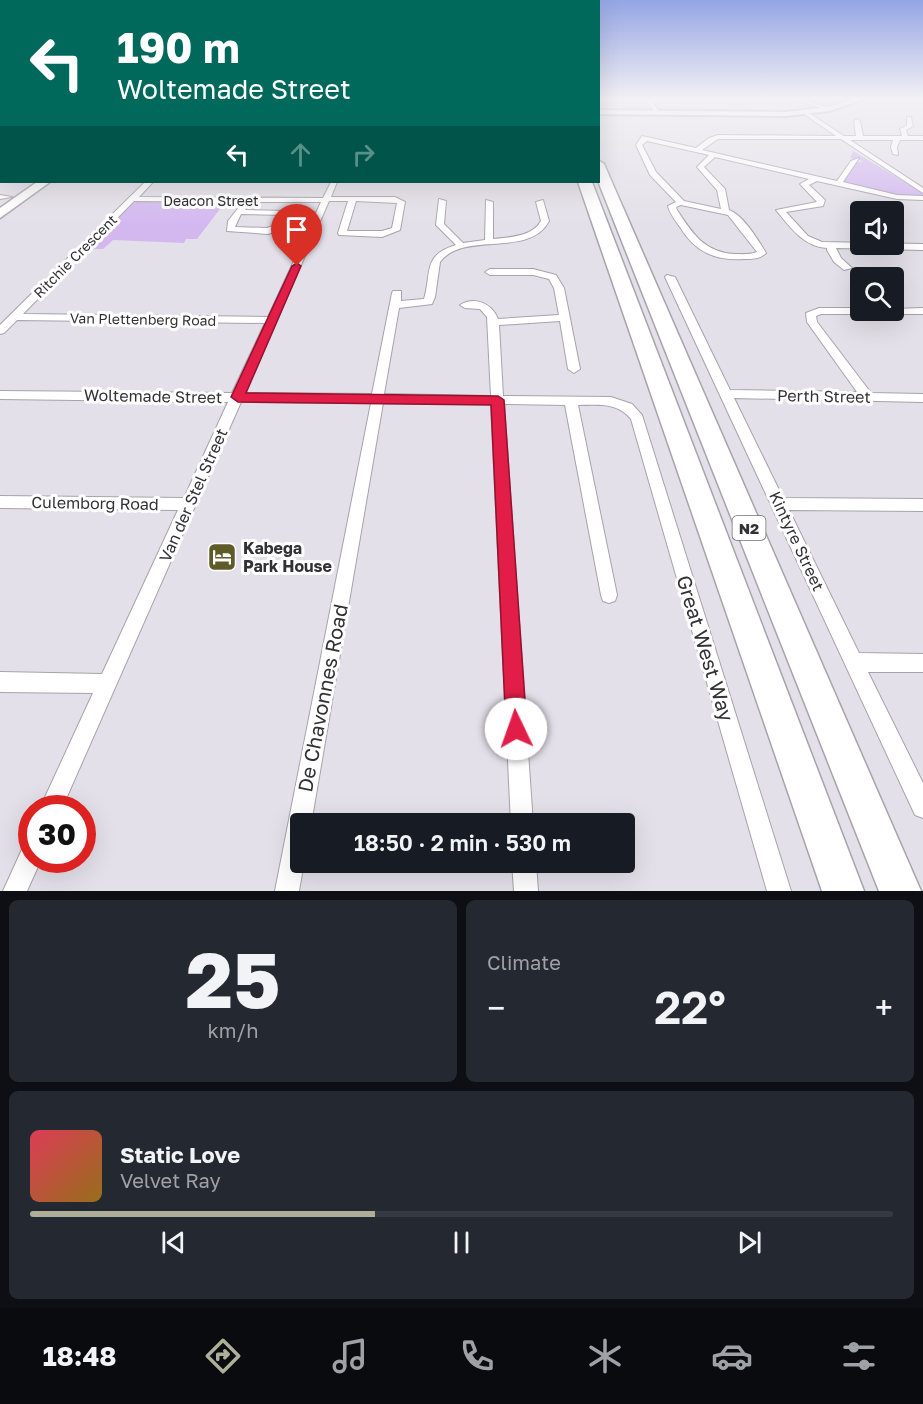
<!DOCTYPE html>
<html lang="en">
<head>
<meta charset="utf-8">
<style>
  body { margin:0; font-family:"Golos Text",sans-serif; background:#242831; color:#f1f3f6; height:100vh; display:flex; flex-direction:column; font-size:22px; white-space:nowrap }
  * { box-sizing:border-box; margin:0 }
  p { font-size:20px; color:#9ea1a6 }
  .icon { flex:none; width:33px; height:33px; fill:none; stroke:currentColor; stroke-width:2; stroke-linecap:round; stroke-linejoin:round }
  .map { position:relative; height:891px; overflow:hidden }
  .drawer { display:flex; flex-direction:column; gap:9px; padding:9px; background:#0d0f14; flex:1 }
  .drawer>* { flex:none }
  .guide { position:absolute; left:0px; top:0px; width:600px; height:183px; box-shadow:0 6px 24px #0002; background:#00695c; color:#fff; overflow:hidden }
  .fabs { position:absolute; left:850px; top:201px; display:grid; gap:12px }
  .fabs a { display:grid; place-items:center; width:54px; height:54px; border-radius:6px; background:#171b24; box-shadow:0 6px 24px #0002; font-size:30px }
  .speed { position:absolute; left:18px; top:795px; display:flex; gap:12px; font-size:30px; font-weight:700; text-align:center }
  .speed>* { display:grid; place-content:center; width:78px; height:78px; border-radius:50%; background:#171b24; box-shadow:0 6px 24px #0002; line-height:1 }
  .speed .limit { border:9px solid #d22; background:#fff; color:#111 }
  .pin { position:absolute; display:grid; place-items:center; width:51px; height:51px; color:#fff; margin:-62px -26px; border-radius:50% 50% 50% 0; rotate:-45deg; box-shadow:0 0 6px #0007 }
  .pin .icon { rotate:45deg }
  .me { position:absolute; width:66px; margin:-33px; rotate:357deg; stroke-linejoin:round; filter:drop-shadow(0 0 4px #0008) }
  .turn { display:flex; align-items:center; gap:21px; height:126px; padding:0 18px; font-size:27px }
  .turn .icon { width:78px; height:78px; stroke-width:2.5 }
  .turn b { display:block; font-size:42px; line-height:51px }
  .lanes { display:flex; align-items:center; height:57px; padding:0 18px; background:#0003; justify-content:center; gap:30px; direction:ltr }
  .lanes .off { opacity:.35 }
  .big { font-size:45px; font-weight:600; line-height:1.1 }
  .drawer .widget { flex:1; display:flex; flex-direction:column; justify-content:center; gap:9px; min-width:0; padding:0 21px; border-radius:9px; background:#242831 }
  .drawer .dial { align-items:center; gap:0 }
  .dial b { font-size:78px; line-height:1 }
  .song { display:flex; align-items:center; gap:18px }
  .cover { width:72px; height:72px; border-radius:9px; background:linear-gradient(135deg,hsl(350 70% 55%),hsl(40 70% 35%)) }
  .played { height:6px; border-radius:3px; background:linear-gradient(90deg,#afaf99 40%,#363941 40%) }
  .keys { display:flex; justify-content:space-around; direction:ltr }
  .heat { display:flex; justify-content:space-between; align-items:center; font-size:33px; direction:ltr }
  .drawer .tiles { flex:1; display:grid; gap:9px; grid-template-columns:1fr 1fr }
  .widget:last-child { grid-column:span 2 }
  .trip { position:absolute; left:290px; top:813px; width:345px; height:60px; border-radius:6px; background:#171b24; box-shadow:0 6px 24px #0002; font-weight:600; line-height:60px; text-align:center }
  .tabs { display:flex; height:96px; justify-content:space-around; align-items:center; background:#090b0e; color:#9ea1a6 }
  .tabs .icon { width:42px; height:42px }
  .tabs .on { color:#afaf99 }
  .tabs b { font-size:27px; color:#f1f3f6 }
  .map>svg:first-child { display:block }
  .green { fill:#d3b8f0 }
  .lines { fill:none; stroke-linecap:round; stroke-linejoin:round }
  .minor-casing { stroke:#a6a3aa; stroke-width:2 }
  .tertiary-casing { stroke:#a6a3aa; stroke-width:4 }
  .primary-casing { stroke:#a6a3aa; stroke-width:3 }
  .motorway-casing { stroke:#a6a3aa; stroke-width:3 }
  .minor { fill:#fff; fill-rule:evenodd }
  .tertiary { fill:#fff; fill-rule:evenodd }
  .primary { fill:#fff; fill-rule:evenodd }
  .motorway { fill:#fff; fill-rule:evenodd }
  .route { fill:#e11d48; stroke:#92132f; stroke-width:1.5 }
  .labels { text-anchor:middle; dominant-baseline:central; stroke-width:6; stroke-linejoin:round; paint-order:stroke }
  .far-street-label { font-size:14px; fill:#323134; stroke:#fff }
  .shield { fill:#fff; stroke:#706f71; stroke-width:1.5 }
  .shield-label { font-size:15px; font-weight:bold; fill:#323134 }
  .street-label { font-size:16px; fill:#323134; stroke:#fff }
  .poi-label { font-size:16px; font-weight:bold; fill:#323134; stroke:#fff; text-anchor:start }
  .near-street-label { font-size:20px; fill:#323134; stroke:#fff }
</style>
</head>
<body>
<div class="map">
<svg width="923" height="891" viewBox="0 0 923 891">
  <rect width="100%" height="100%" fill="#e4e0e9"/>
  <g class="green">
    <polygon points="853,151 923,193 923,196 898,195 846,183 844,181 855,163 864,161 850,158"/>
    <polygon points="143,200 226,201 197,239 186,239 184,243 113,240 103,249 86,249 130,204"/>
  </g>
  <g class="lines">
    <g class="minor-casing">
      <g id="minor">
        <polygon points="645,99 651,99 660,114 656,114"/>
        <polygon points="793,99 801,99 832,109 827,110"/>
        <path d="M806 111 844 136H856L854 121 857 119 860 121 863 136H902L900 129 907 125V117H911L913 126 906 130 908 136H923V140H900L897 147 898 155 893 154 891 147 893 140H850L923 188V193L841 139H718L702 150 837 181 851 161 859 158 843 182 897 195 923 196V200L897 199 817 181 809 185 825 200 823 206 786 212 808 236 822 242 923 244V250L836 248 841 258 852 268 844 270 834 262 827 250V248C804 247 790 227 776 210L817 202 800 184 809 179 715 157 704 167 725 189 729 210C742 214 759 241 766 253 760 259 753 259 744 259 715 261 695 252 680 227 675 220 670 214 668 206L676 202 650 175 636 145 642 136 696 148 709 138 718 135 836 136 804 114ZM647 141 709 155 697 167 717 190 721 209 684 201 656 172 642 145ZM681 205 728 215 757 252C750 255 741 254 734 254 704 252 692 233 677 210L676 207Z"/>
        <rect x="0" y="119" width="2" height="4"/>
        <rect x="0" y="164" width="2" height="4"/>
        <path d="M145 182H153L139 197 323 198 331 182H337L331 197H395L405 202 400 230 382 237 339 235 338 233 348 201H329L245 393 372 394 392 293 393 291H401V301L424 299C432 273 422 255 456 245L436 225 439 199 446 201 444 224 463 243 485 240 486 200 493 202V239C510 237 532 237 541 221L536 202 543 200 549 221C529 259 464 230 440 262L435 297 432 304 399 308 384 394 491 396 487 317 480 309 465 308 460 305C474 296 492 303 498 319L559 315 554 288 549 279 533 275H490L485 272 490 269H533L556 275 564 288 580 369 574 373 568 369 560 321 499 325 503 396 611 397 632 404 642 415 791 891H767L631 419C617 402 599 405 578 405L617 595 615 601 609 603 603 601 601 595 565 405 504 404 533 824H511L491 404 383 403 311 824H300V862H304L299 891H275L371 403 241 402 62 808H40L93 693 0 692V672L102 674 178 510 0 508V496L184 498 228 402 0 399V391L232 393 265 323 17 320 4 333 0 334V325ZM134 201 243 202 228 221 227 231 268 234 285 228 291 216 290 213 286 211 245 210 251 202H321L268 317 23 314ZM356 201 397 203 392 228 382 231H347ZM241 214 283 215V216L279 224 267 228 235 227Z"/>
        <polygon points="0,195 12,197 0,199"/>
        <polygon points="667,275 675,277 730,390 857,392 807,322 806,313 819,308 861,308 861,310 923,308 923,314 821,314 816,316 817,322 871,393 923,394 923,402 734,398 783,498 923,499 923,511 789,510 859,653 923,654 923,672 868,672 923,783 923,818 915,815 665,277"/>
        <polygon points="32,842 32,860 41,860 27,891 3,891 24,845"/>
        <polygon points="512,862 536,862 538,891 514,891"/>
      </g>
    </g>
    <g class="tertiary-casing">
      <polygon id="tertiary" points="854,99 864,99 829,111 786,116 598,114 598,110 786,112 828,107"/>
    </g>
    <g class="primary-casing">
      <polygon id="primary" points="37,182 50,182 0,218 0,208"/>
    </g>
    <g class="motorway-casing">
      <g id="motorway">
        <polygon points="598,160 604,164 921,891 879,891 598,181"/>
        <polygon points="578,182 592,182 864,891 822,891"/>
      </g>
    </g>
    <use href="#minor" class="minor"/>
    <use href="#tertiary" class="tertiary"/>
    <use href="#primary" class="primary"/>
    <use href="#motorway" class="motorway"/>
  </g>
  <linearGradient id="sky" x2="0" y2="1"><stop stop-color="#94a5e4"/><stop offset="0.44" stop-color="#f3f1f5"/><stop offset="1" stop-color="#f3f1f5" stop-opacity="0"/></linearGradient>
  <rect width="923" height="224" fill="url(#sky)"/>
  <polygon class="route" points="297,263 301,266 246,393 498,396 504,400 527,729 524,737 516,740 509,737 506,729 491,405 238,402 231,397 292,266"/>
  <defs>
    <g id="hotel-square" transform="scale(1.5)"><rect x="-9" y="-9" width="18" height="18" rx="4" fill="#5e5b28" stroke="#fff"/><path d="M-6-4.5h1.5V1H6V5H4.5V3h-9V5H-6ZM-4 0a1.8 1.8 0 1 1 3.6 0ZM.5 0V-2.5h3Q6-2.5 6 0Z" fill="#fff"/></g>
  </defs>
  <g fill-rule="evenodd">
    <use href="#hotel-square" x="222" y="557"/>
  </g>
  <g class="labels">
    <g class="far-street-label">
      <text x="211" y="200">Deacon Street</text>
      <text transform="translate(75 256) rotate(-45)">Ritchie Crescent</text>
      <text transform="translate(143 319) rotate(1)">Van Plettenberg Road</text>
    </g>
    <rect class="shield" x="732.5" y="516" width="33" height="24" rx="4.5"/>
    <g class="shield-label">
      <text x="749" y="528">N2</text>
    </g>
    <g class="street-label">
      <text transform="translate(153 396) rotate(1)">Woltemade Street</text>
      <text transform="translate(824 396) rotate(1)">Perth Street</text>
      <text transform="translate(193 495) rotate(-66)">Van der Stel Street</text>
      <text transform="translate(95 503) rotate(1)">Culemborg Road</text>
      <text transform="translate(797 541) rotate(65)">Kintyre Street</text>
    </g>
    <g class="poi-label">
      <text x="243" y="548">Kabega<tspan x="243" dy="18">Park House</tspan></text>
    </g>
    <g class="near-street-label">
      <text transform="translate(706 648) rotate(73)">Great West Way</text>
      <text transform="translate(322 698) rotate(-79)">De Chavonnes Road</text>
    </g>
  </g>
</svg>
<div class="fabs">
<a><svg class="icon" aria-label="sound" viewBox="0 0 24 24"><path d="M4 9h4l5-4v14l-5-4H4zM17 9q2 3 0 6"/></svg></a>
<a><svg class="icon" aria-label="search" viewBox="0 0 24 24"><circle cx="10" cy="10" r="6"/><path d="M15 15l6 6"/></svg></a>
</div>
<div class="speed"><div class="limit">30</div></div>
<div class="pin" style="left:297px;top:266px;background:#d93025"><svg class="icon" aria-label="arrive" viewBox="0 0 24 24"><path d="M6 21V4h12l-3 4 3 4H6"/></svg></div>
<svg class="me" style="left:516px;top:729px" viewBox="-20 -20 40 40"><circle r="19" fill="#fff"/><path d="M0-13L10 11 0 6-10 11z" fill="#e11d48"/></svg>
<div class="trip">18:50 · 2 min · 530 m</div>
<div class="guide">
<div class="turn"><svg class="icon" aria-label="left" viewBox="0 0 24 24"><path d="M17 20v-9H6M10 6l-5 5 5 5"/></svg><div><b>190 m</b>Woltemade Street</div></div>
<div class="lanes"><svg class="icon" aria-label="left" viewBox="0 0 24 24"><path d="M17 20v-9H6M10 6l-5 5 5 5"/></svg><svg class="icon off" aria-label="ahead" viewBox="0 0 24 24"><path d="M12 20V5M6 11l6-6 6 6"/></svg><svg class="icon off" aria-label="right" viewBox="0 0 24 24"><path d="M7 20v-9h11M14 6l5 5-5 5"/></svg></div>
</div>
</div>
<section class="drawer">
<div class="tiles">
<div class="widget dial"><b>25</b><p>km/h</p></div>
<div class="widget"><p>Climate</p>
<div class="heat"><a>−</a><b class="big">22°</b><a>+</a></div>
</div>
<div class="widget">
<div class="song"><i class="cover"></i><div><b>Static Love</b><p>Velvet Ray</p></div></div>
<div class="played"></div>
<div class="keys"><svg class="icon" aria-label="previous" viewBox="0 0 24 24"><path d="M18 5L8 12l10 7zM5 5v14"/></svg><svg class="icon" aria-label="pause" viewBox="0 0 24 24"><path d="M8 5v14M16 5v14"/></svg><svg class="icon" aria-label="next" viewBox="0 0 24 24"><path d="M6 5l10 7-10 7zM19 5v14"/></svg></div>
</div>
</div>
</section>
<nav class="tabs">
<b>18:48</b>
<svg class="icon on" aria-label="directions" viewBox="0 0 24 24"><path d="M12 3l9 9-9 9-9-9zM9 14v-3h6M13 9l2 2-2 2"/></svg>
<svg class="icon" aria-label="music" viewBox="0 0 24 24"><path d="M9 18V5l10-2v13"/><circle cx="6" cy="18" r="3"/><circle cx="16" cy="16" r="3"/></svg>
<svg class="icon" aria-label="phone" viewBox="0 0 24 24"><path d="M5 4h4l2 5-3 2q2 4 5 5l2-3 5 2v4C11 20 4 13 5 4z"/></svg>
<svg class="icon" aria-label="climate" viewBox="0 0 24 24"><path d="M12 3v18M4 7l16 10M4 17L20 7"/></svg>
<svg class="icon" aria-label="car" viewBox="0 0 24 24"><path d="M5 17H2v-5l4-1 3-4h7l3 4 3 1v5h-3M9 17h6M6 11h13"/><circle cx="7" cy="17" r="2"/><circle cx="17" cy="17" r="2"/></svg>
<svg class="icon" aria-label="filters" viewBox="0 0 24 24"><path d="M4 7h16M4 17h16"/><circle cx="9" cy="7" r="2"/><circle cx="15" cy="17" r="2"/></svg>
</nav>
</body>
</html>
